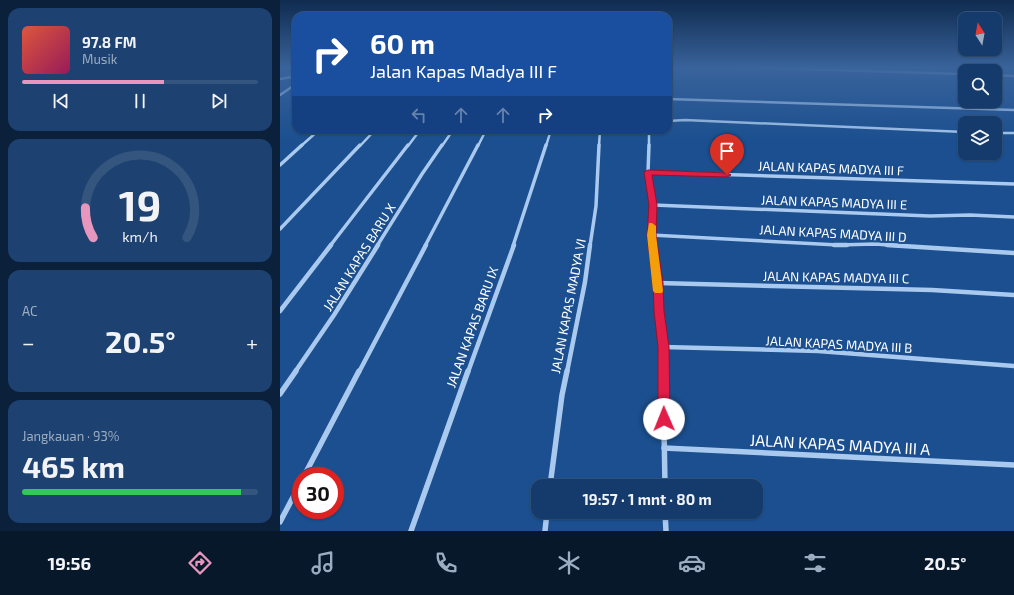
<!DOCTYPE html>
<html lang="id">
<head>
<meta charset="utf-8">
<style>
  body { margin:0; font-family:"Exo 2",sans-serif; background:#1d4271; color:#f1f3f6; height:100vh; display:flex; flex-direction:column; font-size:15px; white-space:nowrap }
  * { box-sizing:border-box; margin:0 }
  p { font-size:13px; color:#9dadc1 }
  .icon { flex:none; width:22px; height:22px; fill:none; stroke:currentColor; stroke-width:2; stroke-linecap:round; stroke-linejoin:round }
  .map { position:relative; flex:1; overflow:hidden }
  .side { display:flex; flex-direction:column; gap:8px; padding:8px; background:#0b203b; width:280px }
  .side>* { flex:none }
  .hud { position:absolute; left:12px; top:12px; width:380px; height:122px; border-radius:12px; box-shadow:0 1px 3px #0004,0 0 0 1px #33557e; background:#1a4fa0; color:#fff; overflow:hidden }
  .needle { width:26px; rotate:349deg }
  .buttons { position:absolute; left:678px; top:12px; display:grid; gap:8px }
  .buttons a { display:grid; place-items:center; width:44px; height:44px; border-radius:8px; background:#143b6b; box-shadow:0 1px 3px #0004,0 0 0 1px #33557e; font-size:20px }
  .speed { position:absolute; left:12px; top:467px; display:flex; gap:8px; font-size:20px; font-weight:700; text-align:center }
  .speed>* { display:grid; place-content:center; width:52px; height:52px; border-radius:50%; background:#143b6b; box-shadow:0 1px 3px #0004,0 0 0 1px #33557e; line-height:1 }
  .speed .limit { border:6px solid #d22; background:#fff; color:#111 }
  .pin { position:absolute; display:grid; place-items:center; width:34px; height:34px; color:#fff; margin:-41px -17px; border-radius:50% 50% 50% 0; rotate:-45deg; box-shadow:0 0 4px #0007 }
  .pin .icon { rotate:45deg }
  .me { position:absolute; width:44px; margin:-22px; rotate:359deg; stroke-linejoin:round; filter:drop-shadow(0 0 3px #0008) }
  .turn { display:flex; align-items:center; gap:14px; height:84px; padding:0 12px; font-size:18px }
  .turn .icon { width:52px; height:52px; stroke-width:2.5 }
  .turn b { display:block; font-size:28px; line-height:34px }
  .lanes { display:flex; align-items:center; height:38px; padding:0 12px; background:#0003; justify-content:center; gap:20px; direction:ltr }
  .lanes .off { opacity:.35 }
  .big { font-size:30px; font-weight:700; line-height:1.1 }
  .side .card { flex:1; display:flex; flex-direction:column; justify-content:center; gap:6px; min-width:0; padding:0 14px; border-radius:12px; background:#1d4271 }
  .side .dial { align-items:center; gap:0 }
  .dial svg { height:104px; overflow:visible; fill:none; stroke:#33557e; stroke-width:7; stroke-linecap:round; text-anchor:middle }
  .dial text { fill:#f1f3f6; stroke:none }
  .song { display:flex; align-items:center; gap:12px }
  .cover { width:48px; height:48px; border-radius:6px; background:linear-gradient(135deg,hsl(10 70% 55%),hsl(330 70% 35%)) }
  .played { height:4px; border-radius:2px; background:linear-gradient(90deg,#e797bd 60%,#33557e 60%) }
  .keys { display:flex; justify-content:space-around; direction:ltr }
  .heat { display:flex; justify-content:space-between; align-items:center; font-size:22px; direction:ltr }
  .charge { height:6px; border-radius:3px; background:linear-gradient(90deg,#34c759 93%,#33557e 0) }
  .trip { position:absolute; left:251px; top:479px; width:232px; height:40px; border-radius:12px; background:#143b6b; box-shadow:0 1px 3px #0004,0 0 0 1px #33557e; font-weight:700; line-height:40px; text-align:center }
  .tab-bar { display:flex; height:64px; justify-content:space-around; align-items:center; background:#08182b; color:#9dadc1 }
  .tab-bar .icon { width:28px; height:28px }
  .tab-bar .active { color:#e797bd }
  .tab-bar b { font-size:18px; color:#f1f3f6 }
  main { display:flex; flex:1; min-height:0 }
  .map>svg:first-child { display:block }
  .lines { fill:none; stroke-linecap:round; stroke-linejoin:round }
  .minor-far3 { stroke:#a9c9ee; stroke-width:2.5 }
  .minor-far2 { stroke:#a9c9ee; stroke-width:3.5 }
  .minor-far1 { stroke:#a9c9ee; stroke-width:4.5 }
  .minor { stroke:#a9c9ee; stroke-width:5.5 }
  .route { fill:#e11d48; stroke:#92132f }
  .slow { fill:#f59e0b }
  .labels { text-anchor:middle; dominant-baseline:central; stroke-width:4; stroke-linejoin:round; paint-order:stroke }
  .street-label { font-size:13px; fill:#fff; stroke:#1b4f8f }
  .near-street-label { font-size:16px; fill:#fff; stroke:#1b4f8f }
</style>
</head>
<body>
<main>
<section class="side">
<div class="card">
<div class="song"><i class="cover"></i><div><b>97.8 FM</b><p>Musik</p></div></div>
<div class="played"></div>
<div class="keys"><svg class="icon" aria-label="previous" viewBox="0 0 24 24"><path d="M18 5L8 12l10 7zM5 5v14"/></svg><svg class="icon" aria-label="pause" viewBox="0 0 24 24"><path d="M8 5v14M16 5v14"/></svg><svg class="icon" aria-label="next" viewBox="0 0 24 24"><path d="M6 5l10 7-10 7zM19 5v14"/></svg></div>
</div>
<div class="card dial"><svg viewBox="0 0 100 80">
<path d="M14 69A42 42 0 1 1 86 69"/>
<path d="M14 69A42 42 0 0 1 8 46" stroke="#e797bd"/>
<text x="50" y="56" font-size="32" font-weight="700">19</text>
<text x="50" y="72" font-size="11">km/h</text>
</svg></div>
<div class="card"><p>AC</p>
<div class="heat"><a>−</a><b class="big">20.5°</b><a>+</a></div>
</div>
<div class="card"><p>Jangkauan · 93%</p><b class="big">465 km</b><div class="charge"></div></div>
</section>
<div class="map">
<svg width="734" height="531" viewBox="0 0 734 531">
  <rect width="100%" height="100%" fill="#1b4f8f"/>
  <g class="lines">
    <g class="minor-far3">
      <polyline points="457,67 685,74"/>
      <polyline points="715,75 734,76"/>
      <polyline points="0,79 16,76"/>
      <polyline points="0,95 16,84"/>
      <polyline points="388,99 734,110"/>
      <polyline points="388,121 405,120 685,132"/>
      <polyline points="715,133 734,133"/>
      <polyline points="21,146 39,130"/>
      <polyline points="80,146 95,130"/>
      <polyline points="128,146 140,130"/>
      <polyline points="162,146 173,130"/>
      <polyline points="198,146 206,130"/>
      <polyline points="266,146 271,130"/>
      <polyline points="319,146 320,130"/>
      <polyline points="369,146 369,130"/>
    </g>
    <g class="minor-far2">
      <polyline points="369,145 368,172 373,205 371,235 373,246"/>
      <polyline points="0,165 22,145"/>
      <polyline points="368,172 734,184"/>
      <polyline points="373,205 650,216 690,215 734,217"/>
      <polyline points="0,229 80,145"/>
      <polyline points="371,235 558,245 595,244 622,246"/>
      <polyline points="50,246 128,145"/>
      <polyline points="97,246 142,174 162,145"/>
      <polyline points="145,246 198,145"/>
      <polyline points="233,246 266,145"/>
      <polyline points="310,246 316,206 319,145"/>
    </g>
    <g class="minor-far1">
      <polyline points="372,245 378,283 383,372"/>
      <polyline points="554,245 567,245"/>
      <polyline points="607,245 734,253"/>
      <polyline points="378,283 652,290 734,295"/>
      <polyline points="0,311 51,245"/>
      <polyline points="383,347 538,351 734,366"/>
      <polyline points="15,372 54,315 98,245"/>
      <polyline points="79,372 146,245"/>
      <polyline points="188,372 234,245"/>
      <polyline points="287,372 305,282 310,245"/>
    </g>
    <g class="minor">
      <polyline points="383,371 385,486"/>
      <polyline points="0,394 16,371"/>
      <polyline points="384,448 734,465"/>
      <polyline points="24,476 79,371"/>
      <polyline points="270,486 282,395 287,371"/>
      <polyline points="385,512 386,531"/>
      <polyline points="0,522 21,482"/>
      <polyline points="131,531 188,371"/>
      <polyline points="265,531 267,512"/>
    </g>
  </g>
  <linearGradient id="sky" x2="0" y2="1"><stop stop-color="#0f2b4f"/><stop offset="0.48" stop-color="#39639b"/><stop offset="1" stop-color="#39639b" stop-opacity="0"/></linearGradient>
  <rect width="734" height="141" fill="url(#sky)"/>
  <polygon class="route" points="368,170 447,173 451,175 447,177 372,175 377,205 376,235 383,283 384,311 389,347 390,419 388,424 384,425 380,424 378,419 378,347 374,311 373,283 367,235 369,205 364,172"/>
  <polygon class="slow" points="369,223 372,223 376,226 376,235 383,291 382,293 375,293 373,291 367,235"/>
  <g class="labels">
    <g class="street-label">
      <text transform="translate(551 168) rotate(2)">JALAN KAPAS MADYA III F</text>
      <text transform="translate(554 202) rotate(2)">JALAN KAPAS MADYA III E</text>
      <text transform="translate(553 233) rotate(3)">JALAN KAPAS MADYA III D</text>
      <text transform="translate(79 257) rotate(-58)">JALAN KAPAS BARU X</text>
      <text transform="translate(556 277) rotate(1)">JALAN KAPAS MADYA III C</text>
      <text transform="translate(288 306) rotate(-79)">JALAN KAPAS MADYA VI</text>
      <text transform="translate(192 327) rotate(-70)">JALAN KAPAS BARU IX</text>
      <text transform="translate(559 344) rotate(3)">JALAN KAPAS MADYA III B</text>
    </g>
    <g class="near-street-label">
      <text transform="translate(560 444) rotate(3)">JALAN KAPAS MADYA III A</text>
    </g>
  </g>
</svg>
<div class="buttons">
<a><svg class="needle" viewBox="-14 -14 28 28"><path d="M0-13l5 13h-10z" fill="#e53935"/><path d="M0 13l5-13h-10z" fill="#9dadc1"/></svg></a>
<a><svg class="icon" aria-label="search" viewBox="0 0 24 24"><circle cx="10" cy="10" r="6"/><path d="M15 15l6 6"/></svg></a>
<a><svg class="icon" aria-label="layers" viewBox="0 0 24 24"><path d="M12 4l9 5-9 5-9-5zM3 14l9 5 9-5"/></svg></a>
</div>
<div class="speed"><div class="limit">30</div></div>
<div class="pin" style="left:447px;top:175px;background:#d93025"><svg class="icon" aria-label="arrive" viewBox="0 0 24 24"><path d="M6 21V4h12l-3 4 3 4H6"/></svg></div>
<svg class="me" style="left:384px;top:419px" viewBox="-20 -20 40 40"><circle r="19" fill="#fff"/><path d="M0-13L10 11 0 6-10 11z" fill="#e11d48"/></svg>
<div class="trip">19:57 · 1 mnt · 80 m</div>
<div class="hud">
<div class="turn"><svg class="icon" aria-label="right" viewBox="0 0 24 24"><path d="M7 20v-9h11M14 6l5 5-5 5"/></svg><div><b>60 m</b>Jalan Kapas Madya III F</div></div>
<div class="lanes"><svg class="icon off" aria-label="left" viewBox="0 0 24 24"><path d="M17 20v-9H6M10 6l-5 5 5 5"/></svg><svg class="icon off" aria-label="ahead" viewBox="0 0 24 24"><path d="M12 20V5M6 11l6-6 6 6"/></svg><svg class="icon off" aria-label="ahead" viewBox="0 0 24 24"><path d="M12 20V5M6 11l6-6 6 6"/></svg><svg class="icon" aria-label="right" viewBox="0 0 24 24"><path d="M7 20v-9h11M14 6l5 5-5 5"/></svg></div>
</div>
</div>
</main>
<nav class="tab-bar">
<b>19:56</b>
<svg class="icon active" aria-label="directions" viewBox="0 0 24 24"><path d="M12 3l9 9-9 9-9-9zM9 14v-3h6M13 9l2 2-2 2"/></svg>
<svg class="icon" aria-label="music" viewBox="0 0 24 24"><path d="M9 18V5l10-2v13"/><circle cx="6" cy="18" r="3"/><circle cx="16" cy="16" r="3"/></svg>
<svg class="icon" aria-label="phone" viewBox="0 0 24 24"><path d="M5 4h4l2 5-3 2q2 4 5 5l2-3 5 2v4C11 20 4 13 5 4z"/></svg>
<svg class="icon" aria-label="climate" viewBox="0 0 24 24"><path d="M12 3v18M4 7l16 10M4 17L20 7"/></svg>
<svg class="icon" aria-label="car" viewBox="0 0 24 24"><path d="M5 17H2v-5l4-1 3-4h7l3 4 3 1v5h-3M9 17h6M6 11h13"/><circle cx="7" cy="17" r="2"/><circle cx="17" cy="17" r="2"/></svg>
<svg class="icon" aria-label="filters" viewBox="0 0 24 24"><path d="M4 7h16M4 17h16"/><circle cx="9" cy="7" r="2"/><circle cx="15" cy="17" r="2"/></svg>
<b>20.5°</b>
</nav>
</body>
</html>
